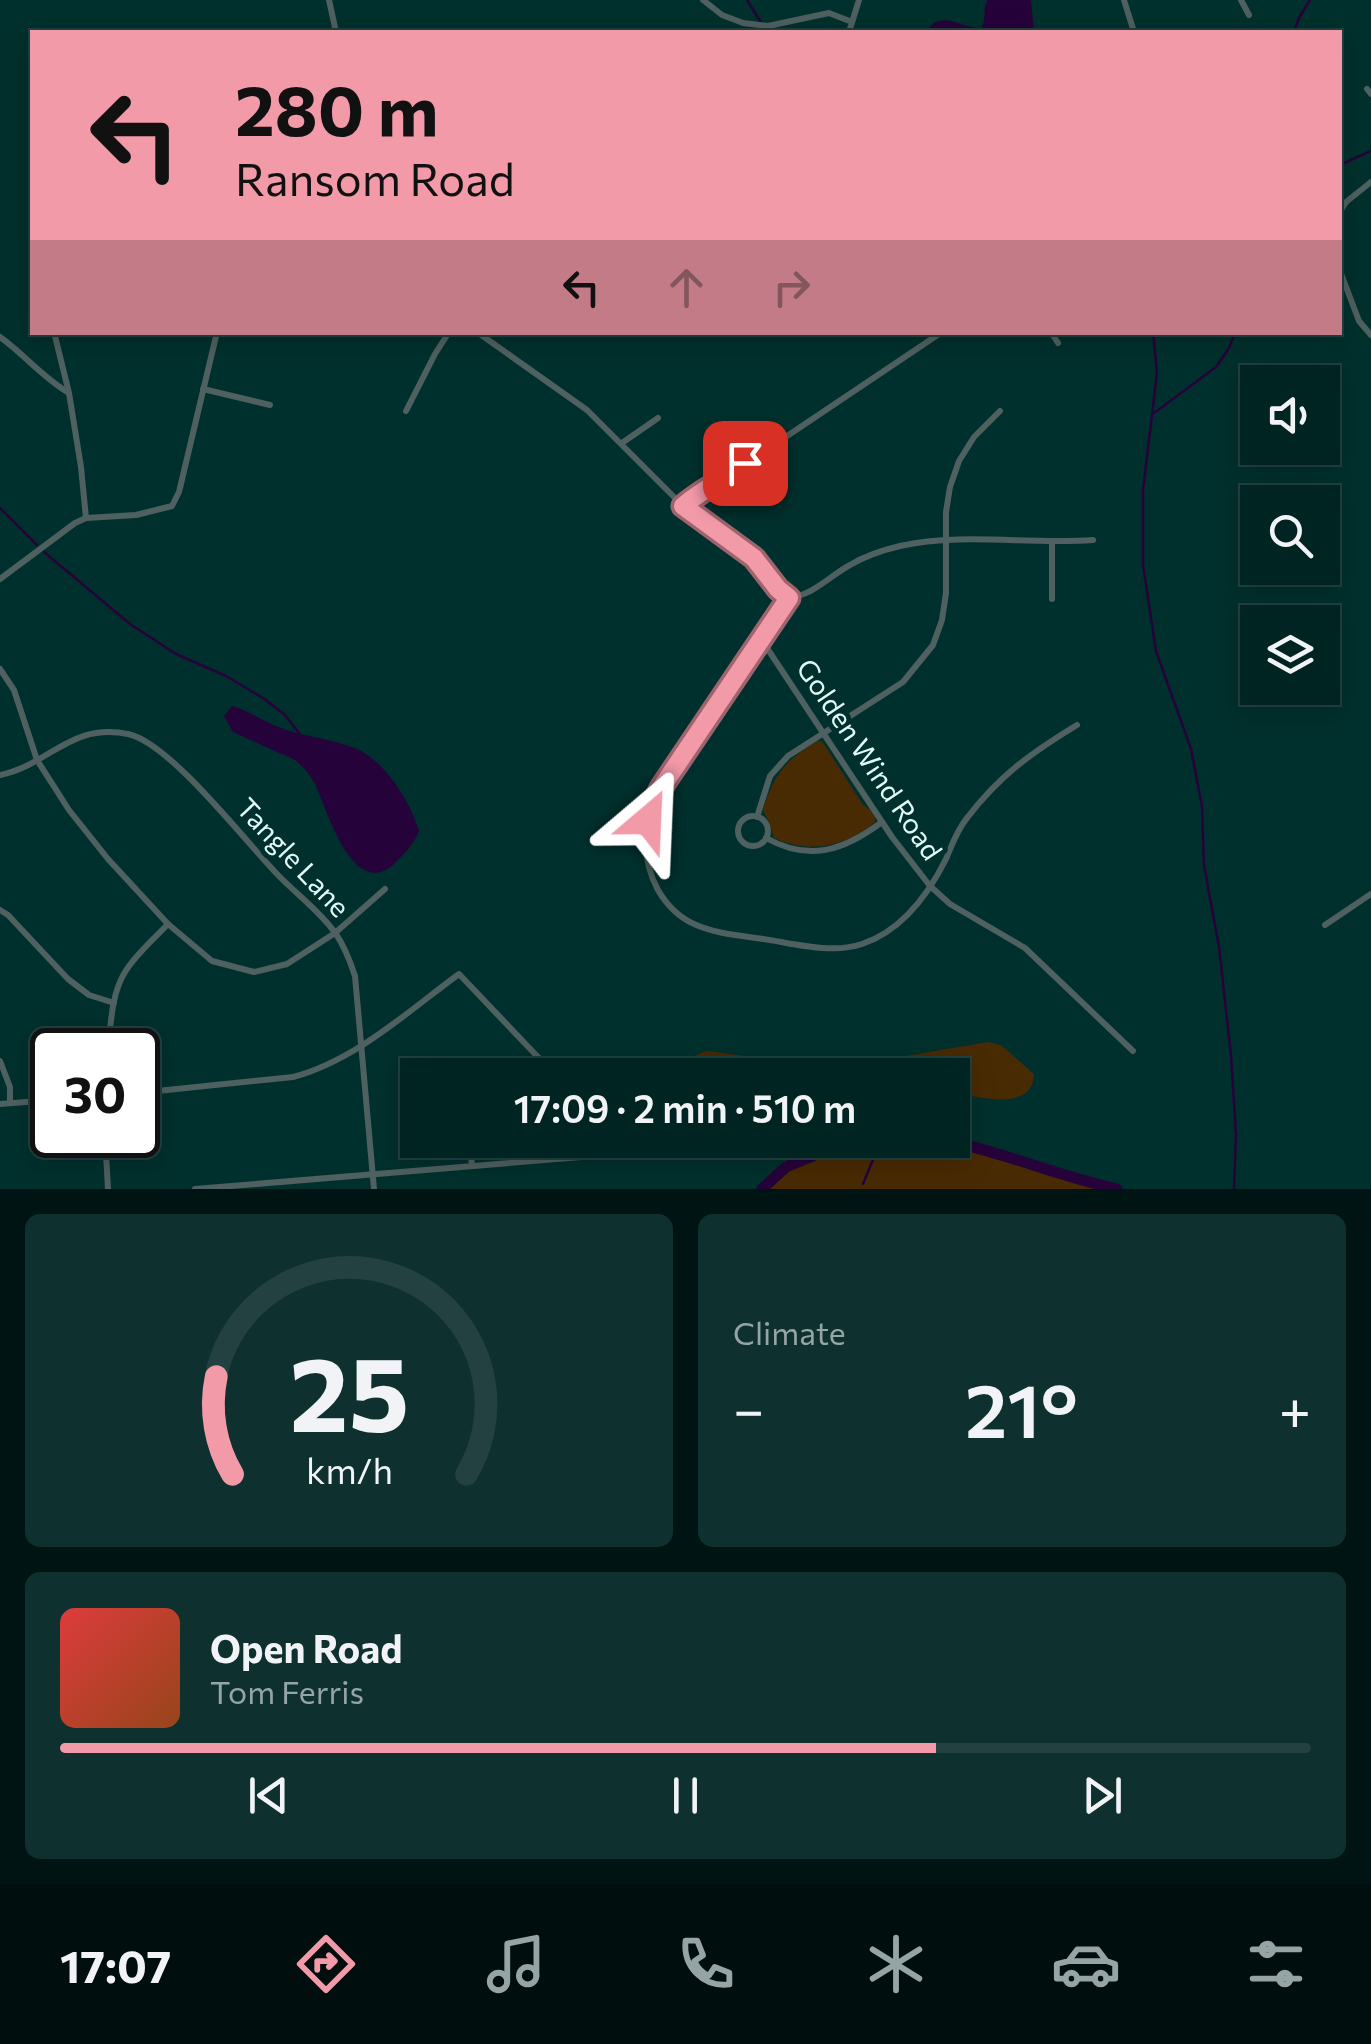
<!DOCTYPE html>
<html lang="en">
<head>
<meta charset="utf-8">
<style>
  body { margin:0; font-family:Commissioner,sans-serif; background:#0e302f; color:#f1f3f6; height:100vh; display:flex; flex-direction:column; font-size:38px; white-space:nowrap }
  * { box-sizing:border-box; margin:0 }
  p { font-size:32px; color:#95a4a5 }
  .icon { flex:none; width:55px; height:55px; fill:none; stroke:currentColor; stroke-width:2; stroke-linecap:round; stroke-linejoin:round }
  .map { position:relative; height:1189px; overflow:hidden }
  .drawer { display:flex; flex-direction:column; gap:25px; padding:25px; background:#001413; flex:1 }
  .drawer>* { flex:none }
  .top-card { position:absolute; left:30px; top:30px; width:1312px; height:305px; border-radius:0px; box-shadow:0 5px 25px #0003,0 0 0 2px #224140; background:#f39aa9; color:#111; overflow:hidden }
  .controls { position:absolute; left:1240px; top:365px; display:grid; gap:20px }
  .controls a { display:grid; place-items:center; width:100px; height:100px; border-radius:0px; background:#002422; box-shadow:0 5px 25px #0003,0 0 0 2px #224140; font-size:50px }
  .speed { position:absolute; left:30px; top:1028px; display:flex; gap:20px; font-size:50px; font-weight:700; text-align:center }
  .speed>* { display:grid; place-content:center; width:130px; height:130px; border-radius:50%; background:#002422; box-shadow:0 5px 25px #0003,0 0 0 2px #224140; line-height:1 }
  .speed .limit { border:5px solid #111; border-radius:15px; background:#fff; color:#111 }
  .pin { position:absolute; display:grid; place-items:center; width:85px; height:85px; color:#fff; margin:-42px; border-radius:20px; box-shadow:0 5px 15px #0006 }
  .me { position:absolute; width:110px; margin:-55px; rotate:26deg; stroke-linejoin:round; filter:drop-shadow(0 0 8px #0008) }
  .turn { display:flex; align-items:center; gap:35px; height:210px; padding:0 40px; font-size:45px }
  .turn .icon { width:130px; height:130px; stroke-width:2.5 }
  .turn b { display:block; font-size:70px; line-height:85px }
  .lanes { display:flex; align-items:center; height:95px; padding:0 40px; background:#0003; justify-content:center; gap:50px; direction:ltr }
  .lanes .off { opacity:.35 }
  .big { font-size:75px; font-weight:600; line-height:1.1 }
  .drawer .tile { flex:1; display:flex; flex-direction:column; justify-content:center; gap:15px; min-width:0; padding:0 35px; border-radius:15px; background:#0e302f }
  .drawer .dial { align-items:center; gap:0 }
  .dial svg { height:260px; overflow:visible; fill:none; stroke:#224140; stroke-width:7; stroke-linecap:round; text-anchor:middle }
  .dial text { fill:#f1f3f6; stroke:none }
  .song { display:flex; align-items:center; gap:30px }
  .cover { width:120px; height:120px; border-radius:15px; background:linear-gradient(135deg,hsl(0 70% 55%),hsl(20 70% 35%)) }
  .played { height:10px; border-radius:5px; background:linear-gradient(90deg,#f39aa9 70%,#224140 70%) }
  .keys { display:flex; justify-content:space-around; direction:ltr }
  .heat { display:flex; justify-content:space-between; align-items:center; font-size:55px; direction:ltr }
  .drawer .tiles { flex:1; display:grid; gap:25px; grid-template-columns:1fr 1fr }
  .tile:last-child { grid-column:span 2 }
  .trip { position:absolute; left:400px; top:1058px; width:570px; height:100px; border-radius:0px; background:#002422; box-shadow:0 5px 25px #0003,0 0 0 2px #224140; font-weight:600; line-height:100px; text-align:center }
  .tabs { display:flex; height:160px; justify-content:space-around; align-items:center; background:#000e0e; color:#95a4a5 }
  .tabs .icon { width:70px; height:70px }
  .tabs .active { color:#f39aa9 }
  .tabs b { font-size:45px; color:#f1f3f6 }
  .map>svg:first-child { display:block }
  .green { fill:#492b03 }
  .water { fill:#26023a }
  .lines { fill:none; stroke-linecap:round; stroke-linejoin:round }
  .stream { stroke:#26023a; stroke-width:2.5 }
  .river { stroke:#26023a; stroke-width:11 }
  .street { stroke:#4e605f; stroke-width:6 }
  .route-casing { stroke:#9e646e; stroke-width:25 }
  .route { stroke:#f39aa9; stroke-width:18 }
  .labels { text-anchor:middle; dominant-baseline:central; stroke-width:10; stroke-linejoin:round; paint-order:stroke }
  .street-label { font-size:28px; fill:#e2faf7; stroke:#00302d }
</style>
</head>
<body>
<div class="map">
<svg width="1371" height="1189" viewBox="0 0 1371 1189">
  <rect width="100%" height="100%" fill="#00302d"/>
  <g class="green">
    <path d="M817 741H822L863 805C870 809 876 814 875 822 845 847 810 854 774 838L769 822 763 810C774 774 785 761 817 741Z"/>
    <path d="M988 1042 1001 1045 1034 1074C1033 1113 978 1096 953 1093L952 1075H687C686 1060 693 1055 707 1051 748 1056 790 1063 832 1063 884 1062 937 1050 988 1042Z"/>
    <path d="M874 1140H944L977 1146 1097 1185 1117 1189H762C788 1156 834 1148 874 1140Z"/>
  </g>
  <g class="water">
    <path d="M987 0H1031L1034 32H926C941 8 959 28 981 28 987 21 982 10 987 0Z"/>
    <path d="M232 706C252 712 269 725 290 731 313 738 337 740 359 750 386 763 411 803 419 831 414 844 405 853 395 863 353 903 327 809 315 784 310 774 303 767 295 760L233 732 224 716Z"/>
  </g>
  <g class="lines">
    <g class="stream">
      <polyline points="747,0 762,24"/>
      <polyline points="1294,32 1299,18 1310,0"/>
      <polyline points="1340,165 1371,151"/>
      <polyline points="1153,332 1157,373 1143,490 1143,565 1156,651 1191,749 1202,806 1204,865 1219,947 1231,1055 1236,1135 1234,1189"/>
      <polyline points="1154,413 1216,367 1229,348 1235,332"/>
      <polyline points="0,508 37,545"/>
      <polyline points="44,552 130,624 176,654 226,676 263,698 284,714 299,733"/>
      <polyline points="813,1156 832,1148 874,1140"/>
      <polyline points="863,1184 881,1140"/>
    </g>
    <g class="river">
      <path d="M944 1140C1003 1152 1058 1176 1117 1189"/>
      <polyline points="762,1189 786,1167 813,1156"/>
    </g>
    <g class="street">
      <polyline points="329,0 336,32"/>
      <polyline points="703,0 722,15 743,23 768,26 829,13 852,22"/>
      <polyline points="1124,0 1134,32"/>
      <polyline points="1241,0 1249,15"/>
      <polyline points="849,32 859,0"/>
      <polyline points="1367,89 1371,94"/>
      <polyline points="1340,211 1346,202 1371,182"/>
      <polyline points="1340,271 1359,321 1371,335"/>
      <polyline points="54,332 69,393"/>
      <path d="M477 332 587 410 683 506 754 559 779 589 789 597C811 597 831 575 850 565 865 556 883 550 900 546 964 532 1029 545 1093 540"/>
      <polyline points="1051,332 1058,343"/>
      <path d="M0 337C24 354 43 378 69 393L81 467 86 518"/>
      <polyline points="203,389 270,405"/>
      <polyline points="406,411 435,354 449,332"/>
      <polyline points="622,443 658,418"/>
      <polyline points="683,506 942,332"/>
      <polyline points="0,579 75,523 86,518 136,515 172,506 179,492 217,332"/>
      <path d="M789 597 661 788C643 820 640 857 658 890 681 930 715 932 756 938 789 942 830 955 862 944 901 931 928 895 946 859 952 845 957 830 967 818 1000 775 1031 753 1077 725"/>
      <polyline points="1052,599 1052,542"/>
      <polyline points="761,639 892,837 930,886 950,904 1025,948 1133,1051"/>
      <polyline points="0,669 14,690 37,760 69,810 108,859 168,924 212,961 254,972 287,964 335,933 385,889"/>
      <path d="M0 775C49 765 71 722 128 734 170 743 244 840 277 874 296 894 320 911 336 934 345 947 350 961 355 976L374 1189"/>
      <circle cx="753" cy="831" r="15"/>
      <polyline points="757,817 770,776 788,756 903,682 933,645 942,620 946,593 946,512 950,487 959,461 974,437 1000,411"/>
      <path d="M766 838C809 862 843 851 882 822"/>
      <polyline points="0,910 8,915 68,979 89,995 114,1003"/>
      <polyline points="1325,925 1371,894"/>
      <path d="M108 1050C111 1024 111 995 125 972 136 954 154 939 168 924"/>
      <polyline points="0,1061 10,1087 10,1103"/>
      <path d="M138 1093 293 1077C356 1060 407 1012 459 974L555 1075"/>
      <polyline points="0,1104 52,1100"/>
      <polyline points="105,1135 108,1189"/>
      <polyline points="469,1140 472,1165"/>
      <polyline points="593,1140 596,1156"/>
      <polyline points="195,1189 654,1151"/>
    </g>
  </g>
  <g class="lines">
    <g class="route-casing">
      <path id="route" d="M648 820 654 802 661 788 789 598 778 589 754 558 683 506C703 489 726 479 745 463"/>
    </g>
    <use href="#route" class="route"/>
  </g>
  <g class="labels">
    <g class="street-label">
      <text transform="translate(870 759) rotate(56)">Golden Wind Road</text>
      <text transform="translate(294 857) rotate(47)">Tangle Lane</text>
    </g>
  </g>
</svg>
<div class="controls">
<a><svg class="icon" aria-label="sound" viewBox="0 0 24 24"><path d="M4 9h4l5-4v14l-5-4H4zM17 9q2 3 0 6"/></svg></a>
<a><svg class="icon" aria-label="search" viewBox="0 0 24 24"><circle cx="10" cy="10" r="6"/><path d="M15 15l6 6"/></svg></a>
<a><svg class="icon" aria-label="layers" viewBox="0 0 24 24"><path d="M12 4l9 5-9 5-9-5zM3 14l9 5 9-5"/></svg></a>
</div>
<div class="speed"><div class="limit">30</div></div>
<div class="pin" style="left:745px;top:463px;background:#d93025"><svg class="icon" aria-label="arrive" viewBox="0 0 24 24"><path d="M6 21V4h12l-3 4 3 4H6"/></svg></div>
<svg class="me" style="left:648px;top:820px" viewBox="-20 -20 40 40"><path d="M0-17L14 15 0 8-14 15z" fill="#f39aa9" stroke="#fff" stroke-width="4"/></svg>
<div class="trip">17:09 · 2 min · 510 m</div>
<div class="top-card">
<div class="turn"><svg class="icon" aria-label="left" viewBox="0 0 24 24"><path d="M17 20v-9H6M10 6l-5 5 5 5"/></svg><div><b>280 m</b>Ransom Road</div></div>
<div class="lanes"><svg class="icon" aria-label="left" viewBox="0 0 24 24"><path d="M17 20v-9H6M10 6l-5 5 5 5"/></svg><svg class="icon off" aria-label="ahead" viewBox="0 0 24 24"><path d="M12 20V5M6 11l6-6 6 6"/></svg><svg class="icon off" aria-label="right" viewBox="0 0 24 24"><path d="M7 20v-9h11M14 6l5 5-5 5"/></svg></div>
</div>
</div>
<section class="drawer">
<div class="tiles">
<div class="tile dial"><svg viewBox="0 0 100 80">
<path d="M14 69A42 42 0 1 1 86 69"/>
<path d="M14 69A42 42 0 0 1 9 39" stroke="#f39aa9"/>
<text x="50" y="56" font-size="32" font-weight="700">25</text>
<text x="50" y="72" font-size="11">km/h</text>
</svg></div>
<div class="tile"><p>Climate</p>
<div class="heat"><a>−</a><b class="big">21°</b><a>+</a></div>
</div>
<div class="tile">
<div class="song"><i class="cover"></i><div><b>Open Road</b><p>Tom Ferris</p></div></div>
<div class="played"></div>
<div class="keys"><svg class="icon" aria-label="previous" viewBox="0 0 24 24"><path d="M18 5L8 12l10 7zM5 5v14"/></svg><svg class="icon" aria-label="pause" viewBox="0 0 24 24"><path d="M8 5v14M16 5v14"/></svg><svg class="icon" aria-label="next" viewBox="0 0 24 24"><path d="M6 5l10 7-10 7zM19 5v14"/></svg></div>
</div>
</div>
</section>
<nav class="tabs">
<b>17:07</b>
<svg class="icon active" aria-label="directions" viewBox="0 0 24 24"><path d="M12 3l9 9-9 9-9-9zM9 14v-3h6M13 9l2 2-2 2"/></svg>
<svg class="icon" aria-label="music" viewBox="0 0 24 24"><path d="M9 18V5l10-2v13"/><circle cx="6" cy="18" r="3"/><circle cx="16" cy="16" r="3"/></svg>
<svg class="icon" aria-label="phone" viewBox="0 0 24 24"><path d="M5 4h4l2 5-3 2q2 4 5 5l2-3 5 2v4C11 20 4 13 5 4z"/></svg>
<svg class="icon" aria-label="climate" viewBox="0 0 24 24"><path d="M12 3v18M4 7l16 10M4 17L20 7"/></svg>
<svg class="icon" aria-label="car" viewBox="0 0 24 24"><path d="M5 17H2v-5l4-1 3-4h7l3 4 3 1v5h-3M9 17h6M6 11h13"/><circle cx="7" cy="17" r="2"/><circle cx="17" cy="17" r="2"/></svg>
<svg class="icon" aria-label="filters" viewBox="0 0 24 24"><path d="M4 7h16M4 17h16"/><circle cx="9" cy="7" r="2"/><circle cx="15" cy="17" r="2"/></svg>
</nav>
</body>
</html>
